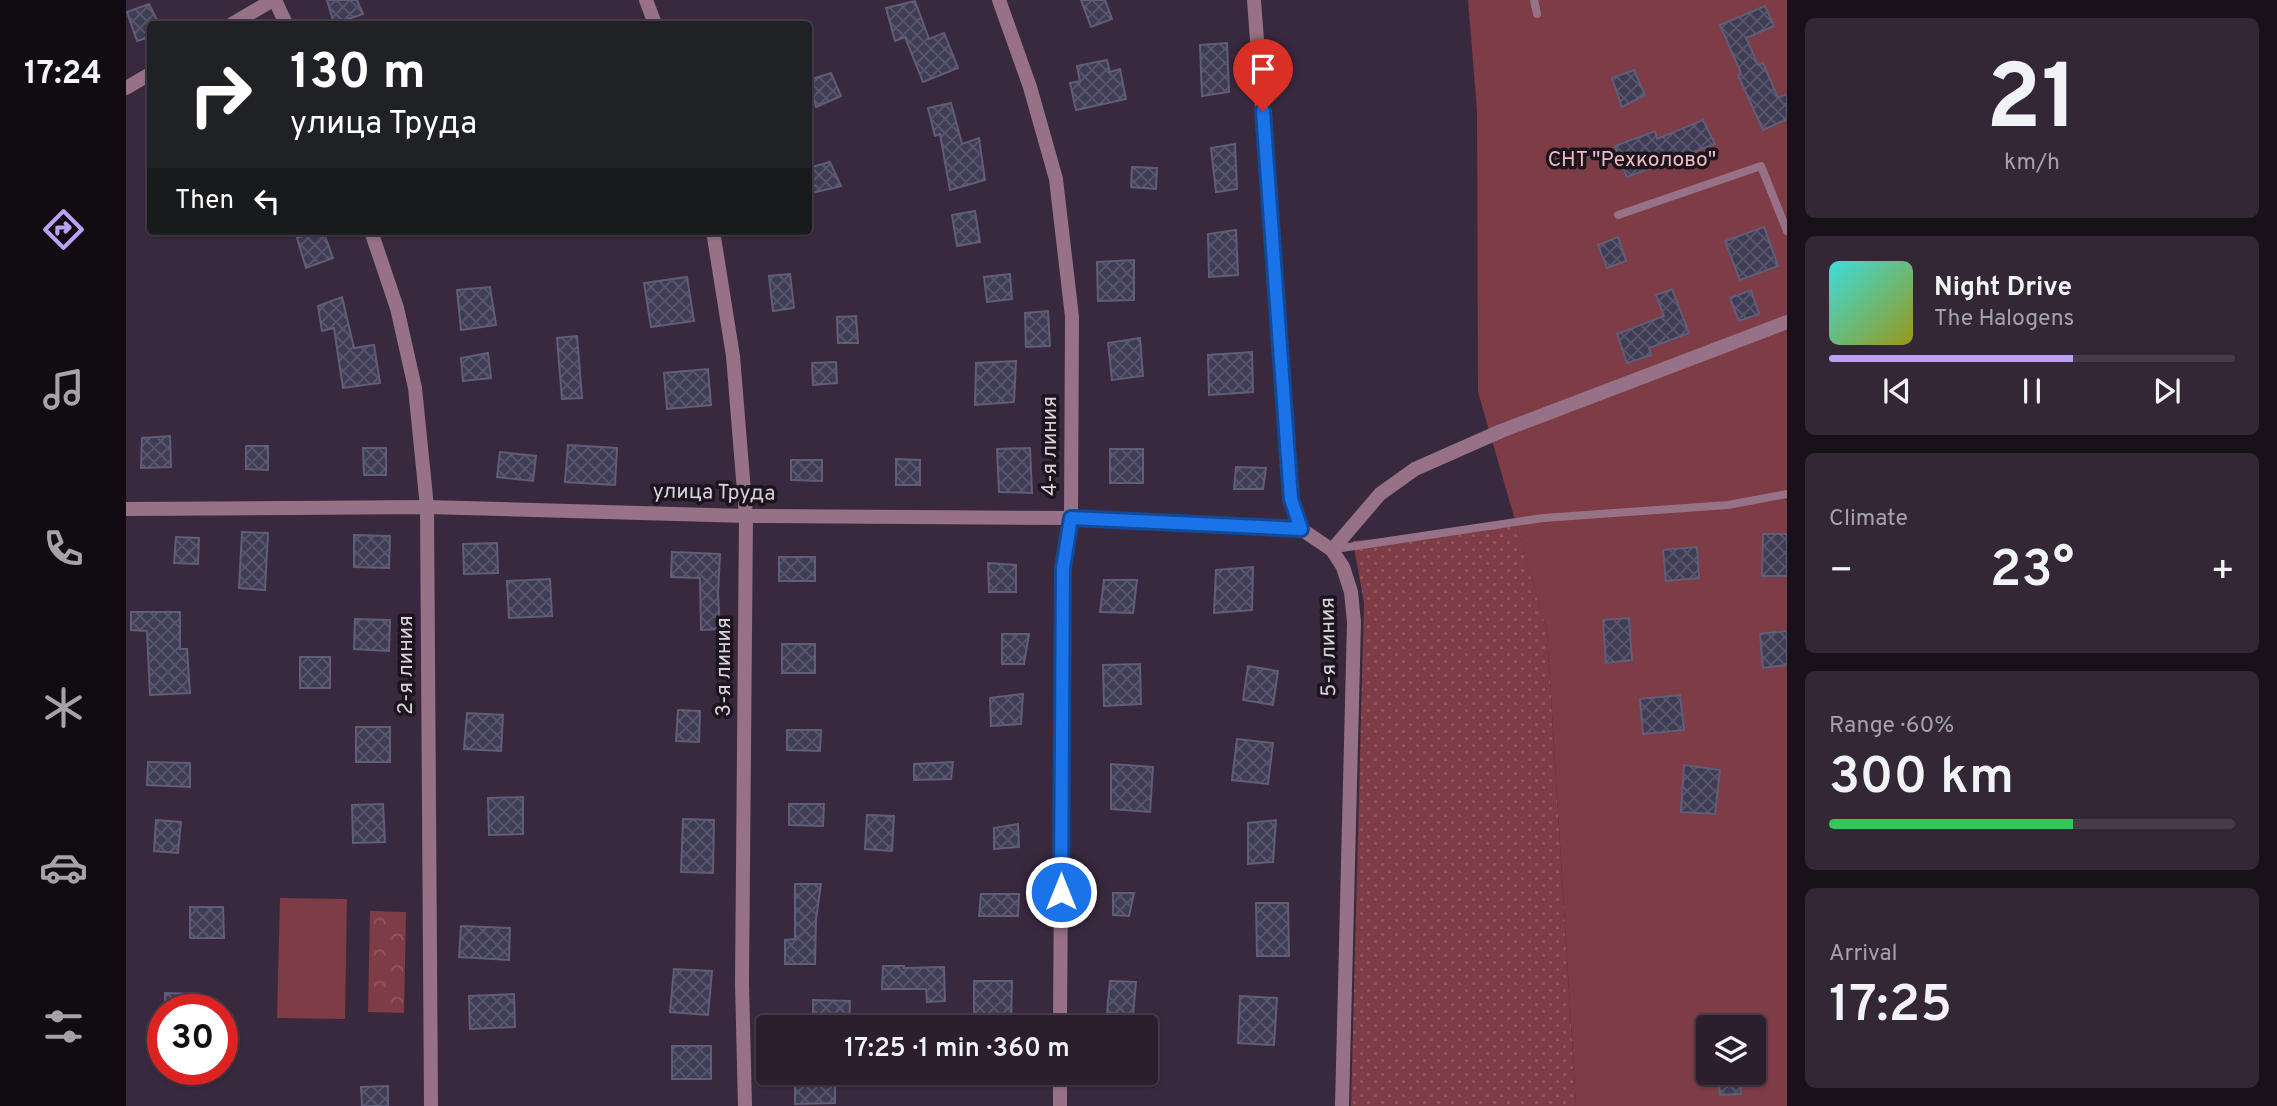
<!DOCTYPE html>
<html lang="en">
<head>
<meta charset="utf-8">
<style>
  body { margin:0; font-family:Overpass,sans-serif; background:#332736; color:#f1f3f6; height:100vh; display:flex; flex-direction:column; font-size:26px; white-space:nowrap }
  * { box-sizing:border-box; margin:0 }
  p { font-size:23px; color:#a6a2aa }
  .icon { flex:none; width:38px; height:38px; fill:none; stroke:currentColor; stroke-width:2; stroke-linecap:round; stroke-linejoin:round }
  .map { position:relative; flex:1; overflow:hidden }
  .side { display:flex; flex-direction:column; gap:18px; padding:18px; background:#181119; width:490px }
  .side>* { flex:none }
  .banner { position:absolute; left:21px; top:21px; width:665px; height:214px; border-radius:7px; box-shadow:0 2px 5px #0004,0 0 0 2px #473d4a; background:#202124; color:#fff; overflow:hidden }
  .fabs { position:absolute; left:1570px; top:1015px; display:grid; gap:14px }
  .fabs a { display:grid; place-items:center; width:70px; height:70px; border-radius:7px; background:#2b1f2e; box-shadow:0 2px 5px #0004,0 0 0 2px #473d4a; font-size:35px }
  .speed { position:absolute; left:21px; top:994px; display:flex; gap:14px; font-size:35px; font-weight:700; text-align:center }
  .speed>* { display:grid; place-content:center; width:91px; height:91px; border-radius:50%; background:#2b1f2e; box-shadow:0 2px 5px #0004,0 0 0 2px #473d4a; line-height:1 }
  .speed .limit { border:10px solid #d22; background:#fff; color:#111 }
  .pin { position:absolute; display:grid; place-items:center; width:60px; height:60px; color:#fff; margin:-72px -30px; border-radius:50% 50% 50% 0; rotate:-45deg; box-shadow:0 0 7px #0007 }
  .pin .icon { rotate:45deg }
  .me { position:absolute; width:77px; margin:-38px; rotate:0deg; stroke-linejoin:round; filter:drop-shadow(0 0 5px #0008) }
  .turn { display:flex; align-items:center; gap:24px; height:147px; padding:0 28px; font-size:32px }
  .turn .icon { width:91px; height:91px; stroke-width:2.5 }
  .turn b { display:block; font-size:49px; line-height:60px }
  .then { display:flex; align-items:center; height:66px; padding:0 28px; background:#0003; gap:14px; font-size:26px }
  .big { font-size:52px; font-weight:600; line-height:1.1 }
  .side .tile { flex:1; display:flex; flex-direction:column; justify-content:center; gap:10px; min-width:0; padding:0 24px; border-radius:10px; background:#332736 }
  .side .dial { align-items:center; gap:0 }
  .dial b { font-size:91px; line-height:1 }
  .song { display:flex; align-items:center; gap:21px }
  .cover { width:84px; height:84px; border-radius:10px; background:linear-gradient(135deg,hsl(180 70% 55%),hsl(60 70% 35%)) }
  .played { height:7px; border-radius:4px; background:linear-gradient(90deg,#bca0f2 60%,#473d4a 60%) }
  .keys { display:flex; justify-content:space-around; direction:ltr }
  .heat { display:flex; justify-content:space-between; align-items:center; font-size:38px; direction:ltr }
  .charge { height:10px; border-radius:5px; background:linear-gradient(90deg,#34c759 60%,#473d4a 0) }
  .trip { position:absolute; left:630px; top:1015px; width:402px; height:70px; border-radius:7px; background:#2b1f2e; box-shadow:0 2px 5px #0004,0 0 0 2px #473d4a; font-weight:600; line-height:70px; text-align:center }
  main { display:flex; flex:1; min-height:0 }
  .menu { display:flex; flex-direction:column; width:126px; justify-content:space-around; align-items:center; background:#110c12; color:#a6a2aa }
  .menu .icon { width:49px; height:49px }
  .menu .on { color:#bca0f2 }
  .menu b { font-size:32px; color:#f1f3f6 }
  .map>svg:first-child { display:block }
  .grass { fill:url(#grass-dots) }
  .park { fill:url(#park-crowns) }
  .garden { fill:#7e3c46; fill-rule:evenodd }
  .building { fill:url(#building-cross-hatch); stroke:#605d78; stroke-width:2 }
  .lines { fill:none; stroke-linecap:round; stroke-linejoin:round }
  .lane { stroke:#977186; stroke-width:8 }
  .street { stroke:#977186; stroke-width:14 }
  .route-casing { stroke:#114b97; stroke-width:18 }
  .route { stroke:#1a73e8; stroke-width:12 }
  .labels { text-anchor:middle; dominant-baseline:central; stroke-width:7; stroke-linejoin:round; paint-order:stroke }
  .park-label { font-size:21px; fill:#f0bbc0; stroke:#1c151e }
  .street-label { font-size:21px; fill:#dad0dd; stroke:#1c151e }
</style>
</head>
<body>
<main>
<nav class="menu">
<b>17:24</b>
<svg class="icon on" aria-label="directions" viewBox="0 0 24 24"><path d="M12 3l9 9-9 9-9-9zM9 14v-3h6M13 9l2 2-2 2"/></svg>
<svg class="icon" aria-label="music" viewBox="0 0 24 24"><path d="M9 18V5l10-2v13"/><circle cx="6" cy="18" r="3"/><circle cx="16" cy="16" r="3"/></svg>
<svg class="icon" aria-label="phone" viewBox="0 0 24 24"><path d="M5 4h4l2 5-3 2q2 4 5 5l2-3 5 2v4C11 20 4 13 5 4z"/></svg>
<svg class="icon" aria-label="climate" viewBox="0 0 24 24"><path d="M12 3v18M4 7l16 10M4 17L20 7"/></svg>
<svg class="icon" aria-label="car" viewBox="0 0 24 24"><path d="M5 17H2v-5l4-1 3-4h7l3 4 3 1v5h-3M9 17h6M6 11h13"/><circle cx="7" cy="17" r="2"/><circle cx="17" cy="17" r="2"/></svg>
<svg class="icon" aria-label="filters" viewBox="0 0 24 24"><path d="M4 7h16M4 17h16"/><circle cx="9" cy="7" r="2"/><circle cx="15" cy="17" r="2"/></svg>
</nav>
<div class="map">
<svg width="1661" height="1106" viewBox="0 0 1661 1106">
  <defs>
    <pattern id="grass-dots" width="8" height="8" patternUnits="userSpaceOnUse" patternTransform="scale(1.75)"><rect width="8" height="8" fill="#7e3c46"/><path d="M2 2h.1M6 6h.1" fill="none" stroke="#905760" stroke-width="1.8" stroke-linecap="round"/></pattern>
    <pattern id="park-crowns" width="20" height="18" patternUnits="userSpaceOnUse" patternTransform="scale(1.75)"><rect width="20" height="18" fill="#7e3c46"/><path d="M2 6a3 3 0 1 1 6 0M12 15a3 3 0 1 1 6 0" fill="none" stroke="#905760"/></pattern>
    <pattern id="building-cross-hatch" width="8" height="8" patternUnits="userSpaceOnUse" patternTransform="scale(1.75)"><rect width="8" height="8" fill="#3f3c55"/><path d="M0 0l8 8M0 8l8-8" fill="none" stroke="#5a576d"/></pattern>
  </defs>
  <rect width="100%" height="100%" fill="#39293e"/>
  <polygon class="grass" points="1391,526 1421,631 1450,1106 1225,1106 1238,603 1227,541"/>
  <polygon class="park" points="244,911 280,912 278,1013 242,1012"/>
  <g class="garden">
    <path d="M1342 0H1661V1106H1450L1421 631 1352 392 1351 110ZM1582 1027H1628V1073H1582Z"/>
    <polygon points="154,898 221,899 219,1019 151,1018"/>
  </g>
  <g class="building">
    <polygon points="201,0 231,0 237,14 208,24"/>
    <polygon points="955,0 979,0 986,19 965,27"/>
    <polygon points="789,1 803,39 818,33 832,68 797,82 779,37 769,41 760,8"/>
    <polygon points="23,4 33,24 24,24 24,37 11,41 1,12"/>
    <polygon points="1639,6 1648,26 1620,38 1632,65 1637,63 1652,98 1661,94 1661,119 1637,130 1612,75 1615,73 1594,25"/>
    <polygon points="1101,43 1103,92 1076,96 1074,45"/>
    <polygon points="981,60 984,72 994,69 1000,99 950,110 944,83 954,81 951,66"/>
    <polygon points="1508,70 1519,95 1496,107 1486,78"/>
    <polygon points="705,73 715,96 690,107 683,80"/>
    <polygon points="825,103 836,144 853,138 859,180 824,190 814,134 809,136 802,108"/>
    <polygon points="1577,120 1589,144 1501,177 1489,146 1529,131 1531,139"/>
    <polygon points="1109,144 1111,189 1090,192 1085,148"/>
    <polygon points="704,162 715,186 682,194 682,168"/>
    <polygon points="1006,167 1031,168 1030,189 1005,187"/>
    <polygon points="849,211 854,242 831,246 826,215"/>
    <polygon points="1638,227 1652,266 1614,280 1599,241"/>
    <polygon points="1110,230 1112,275 1083,277 1082,234"/>
    <polygon points="192,231 197,231 207,258 180,268 171,238"/>
    <polygon points="1492,237 1500,261 1481,268 1472,245"/>
    <polygon points="1008,260 1008,300 972,301 971,262"/>
    <polygon points="664,274 668,308 647,311 643,276"/>
    <polygon points="884,274 886,299 861,302 858,277"/>
    <polygon points="561,277 568,321 525,327 518,283"/>
    <polygon points="364,287 370,325 335,330 331,290"/>
    <polygon points="1546,289 1563,333 1523,348 1525,355 1501,363 1491,334 1538,316 1530,295"/>
    <polygon points="1625,290 1633,314 1613,321 1604,298"/>
    <polygon points="216,297 228,348 248,345 254,383 217,388 208,328 196,331 192,306"/>
    <polygon points="922,311 924,346 900,347 899,313"/>
    <polygon points="730,316 732,343 712,343 711,317"/>
    <polygon points="451,336 456,398 436,399 431,338"/>
    <polygon points="1014,338 1017,376 986,380 982,343"/>
    <polygon points="1126,352 1127,392 1083,395 1082,355"/>
    <polygon points="362,353 365,378 337,381 335,358"/>
    <polygon points="890,361 888,402 849,405 850,363"/>
    <polygon points="710,362 711,383 687,385 686,363"/>
    <polygon points="582,369 585,405 541,409 538,373"/>
    <polygon points="44,436 45,467 15,468 16,438"/>
    <polygon points="442,445 491,448 489,485 439,482"/>
    <polygon points="120,446 142,446 142,470 120,469"/>
    <polygon points="237,448 260,448 260,475 238,475"/>
    <polygon points="904,448 906,493 873,492 871,449"/>
    <rect x="984" y="449" width="33" height="34"/>
    <polygon points="374,452 410,456 407,481 371,477"/>
    <polygon points="770,459 794,460 794,485 770,485"/>
    <polygon points="665,460 696,460 696,481 665,480"/>
    <polygon points="1110,467 1140,468 1137,489 1108,489"/>
    <polygon points="116,532 142,533 139,590 113,588"/>
    <polygon points="1637,534 1661,534 1661,576 1636,576"/>
    <polygon points="228,535 264,536 263,568 228,567"/>
    <polygon points="50,537 73,538 72,564 48,563"/>
    <polygon points="371,543 372,573 338,574 337,544"/>
    <polygon points="1571,547 1573,578 1540,581 1537,550"/>
    <polygon points="546,552 594,554 592,594 594,629 575,630 574,578 545,577"/>
    <rect x="653" y="557" width="36" height="24"/>
    <polygon points="862,563 890,565 890,592 863,592"/>
    <polygon points="1127,567 1126,610 1088,613 1090,570"/>
    <polygon points="424,579 426,616 383,618 381,581"/>
    <polygon points="978,580 1011,580 1007,613 974,612"/>
    <polygon points="5,612 54,612 54,649 61,649 64,693 24,695 21,631 5,630"/>
    <polygon points="1503,618 1506,660 1480,663 1477,620"/>
    <polygon points="229,619 264,620 263,651 228,649"/>
    <polygon points="1661,631 1661,665 1637,668 1634,634"/>
    <polygon points="876,634 903,634 898,664 876,664"/>
    <rect x="656" y="644" width="33" height="29"/>
    <rect x="174" y="657" width="30" height="31"/>
    <polygon points="1014,664 1015,704 978,706 977,665"/>
    <polygon points="1122,666 1152,671 1147,705 1117,700"/>
    <polygon points="897,694 895,724 865,726 864,698"/>
    <polygon points="1554,695 1558,730 1517,734 1514,699"/>
    <polygon points="552,710 574,711 573,742 550,741"/>
    <polygon points="341,713 377,715 375,751 338,749"/>
    <rect x="230" y="727" width="34" height="35"/>
    <polygon points="661,730 695,730 694,751 661,750"/>
    <polygon points="1111,739 1147,743 1142,784 1106,780"/>
    <polygon points="22,762 64,763 64,787 21,785"/>
    <polygon points="827,762 825,779 788,780 788,764"/>
    <polygon points="985,764 1027,767 1024,812 985,809"/>
    <polygon points="1558,765 1594,770 1589,814 1555,812"/>
    <polygon points="397,797 397,834 363,835 362,798"/>
    <polygon points="257,804 259,842 227,843 226,805"/>
    <polygon points="663,804 698,804 697,826 663,825"/>
    <polygon points="741,815 768,816 766,851 739,849"/>
    <polygon points="557,819 588,820 587,873 555,872"/>
    <polygon points="30,820 55,822 52,853 28,851"/>
    <polygon points="1150,820 1147,862 1122,864 1122,823"/>
    <polygon points="892,824 893,847 868,849 868,828"/>
    <polygon points="669,884 695,884 690,919 689,964 659,964 659,940 669,939"/>
    <polygon points="987,893 1008,893 1003,916 987,915"/>
    <polygon points="855,894 893,894 892,916 853,916"/>
    <polygon points="1130,903 1162,903 1163,956 1131,956"/>
    <polygon points="64,907 97,907 98,938 64,938"/>
    <polygon points="335,926 384,928 383,960 333,957"/>
    <polygon points="757,966 778,966 778,968 818,967 819,1001 801,1002 800,989 756,989"/>
    <polygon points="548,969 586,971 582,1015 544,1012"/>
    <polygon points="848,981 886,981 885,1025 848,1025"/>
    <polygon points="984,981 1010,982 1007,1015 981,1013"/>
    <polygon points="39,993 68,994 67,1010 39,1010"/>
    <polygon points="388,994 389,1027 344,1029 343,996"/>
    <polygon points="1114,996 1151,998 1148,1045 1112,1043"/>
    <polygon points="687,1000 724,1001 723,1027 687,1027"/>
    <rect x="546" y="1046" width="39" height="33"/>
    <polygon points="1592,1073 1613,1073 1615,1094 1594,1095"/>
    <polygon points="709,1081 709,1103 669,1104 669,1082"/>
    <polygon points="262,1086 262,1106 236,1106 235,1087"/>
  </g>
  <g class="lines">
    <g class="lane">
      <polyline points="1408,0 1411,14"/>
      <polyline points="1492,215 1635,166 1661,231"/>
      <polyline points="1209,549 1417,518 1602,505 1661,494"/>
    </g>
    <g class="street">
      <polyline points="149,0 160,24"/>
      <polyline points="520,0 529,24"/>
      <polyline points="873,0 904,87 930,179 946,317 945,518 937,568 934,1027"/>
      <polyline points="1128,0 1165,499 1175,529 1206,550 1217,567 1225,592 1228,622 1216,1106"/>
      <polyline points="106,24 147,0"/>
      <polyline points="0,88 24,74"/>
      <polyline points="245,231 271,308 289,388 301,507 305,1106"/>
      <polyline points="587,231 607,356 620,516 616,983 619,1106"/>
      <polyline points="0,509 301,507 620,516 945,518 1175,529"/>
      <polyline points="1206,550 1254,494 1289,469 1375,431 1661,322"/>
      <polyline points="934,1106 934,1073"/>
    </g>
  </g>
  <g class="lines">
    <g class="route-casing">
      <polyline id="route" points="935,892 937,568 945,518 1175,529 1165,499 1137,111"/>
    </g>
    <use href="#route" class="route"/>
  </g>
  <g class="labels">
    <g class="park-label">
      <text x="1506" y="160">СНТ "Рехколово"</text>
    </g>
    <g class="street-label">
      <text transform="translate(924 446) rotate(-90)">4-я линия</text>
      <text transform="translate(588 493) rotate(1)">улица Труда</text>
      <text transform="translate(1203 647) rotate(-91)">5-я линия</text>
      <text transform="translate(280 665) rotate(-90)">2-я линия</text>
      <text transform="translate(598 667) rotate(-90)">3-я линия</text>
    </g>
  </g>
</svg>
<div class="fabs">
<a><svg class="icon" aria-label="layers" viewBox="0 0 24 24"><path d="M12 4l9 5-9 5-9-5zM3 14l9 5 9-5"/></svg></a>
</div>
<div class="speed"><div class="limit">30</div></div>
<div class="pin" style="left:1137px;top:111px;background:#d93025"><svg class="icon" aria-label="arrive" viewBox="0 0 24 24"><path d="M6 21V4h12l-3 4 3 4H6"/></svg></div>
<svg class="me" style="left:935px;top:892px" viewBox="-20 -20 40 40"><circle r="17" fill="#1a73e8" stroke="#fff" stroke-width="3"/><path d="M0-11L8 9 0 5-8 9z" fill="#fff"/></svg>
<div class="trip">17:25 · 1 min · 360 m</div>
<div class="banner">
<div class="turn"><svg class="icon" aria-label="right" viewBox="0 0 24 24"><path d="M7 20v-9h11M14 6l5 5-5 5"/></svg><div><b>130 m</b>улица Труда</div></div>
<div class="then">Then<svg class="icon" aria-label="left" viewBox="0 0 24 24"><path d="M17 20v-9H6M10 6l-5 5 5 5"/></svg></div>
</div>
</div>
<section class="side">
<div class="tile dial"><b>21</b><p>km/h</p></div>
<div class="tile">
<div class="song"><i class="cover"></i><div><b>Night Drive</b><p>The Halogens</p></div></div>
<div class="played"></div>
<div class="keys"><svg class="icon" aria-label="previous" viewBox="0 0 24 24"><path d="M18 5L8 12l10 7zM5 5v14"/></svg><svg class="icon" aria-label="pause" viewBox="0 0 24 24"><path d="M8 5v14M16 5v14"/></svg><svg class="icon" aria-label="next" viewBox="0 0 24 24"><path d="M6 5l10 7-10 7zM19 5v14"/></svg></div>
</div>
<div class="tile"><p>Climate</p>
<div class="heat"><a>−</a><b class="big">23°</b><a>+</a></div>
</div>
<div class="tile"><p>Range · 60%</p><b class="big">300 km</b><div class="charge"></div></div>
<div class="tile"><p>Arrival</p><b class="big">17:25</b></div>
</section>
</main>
</body>
</html>
